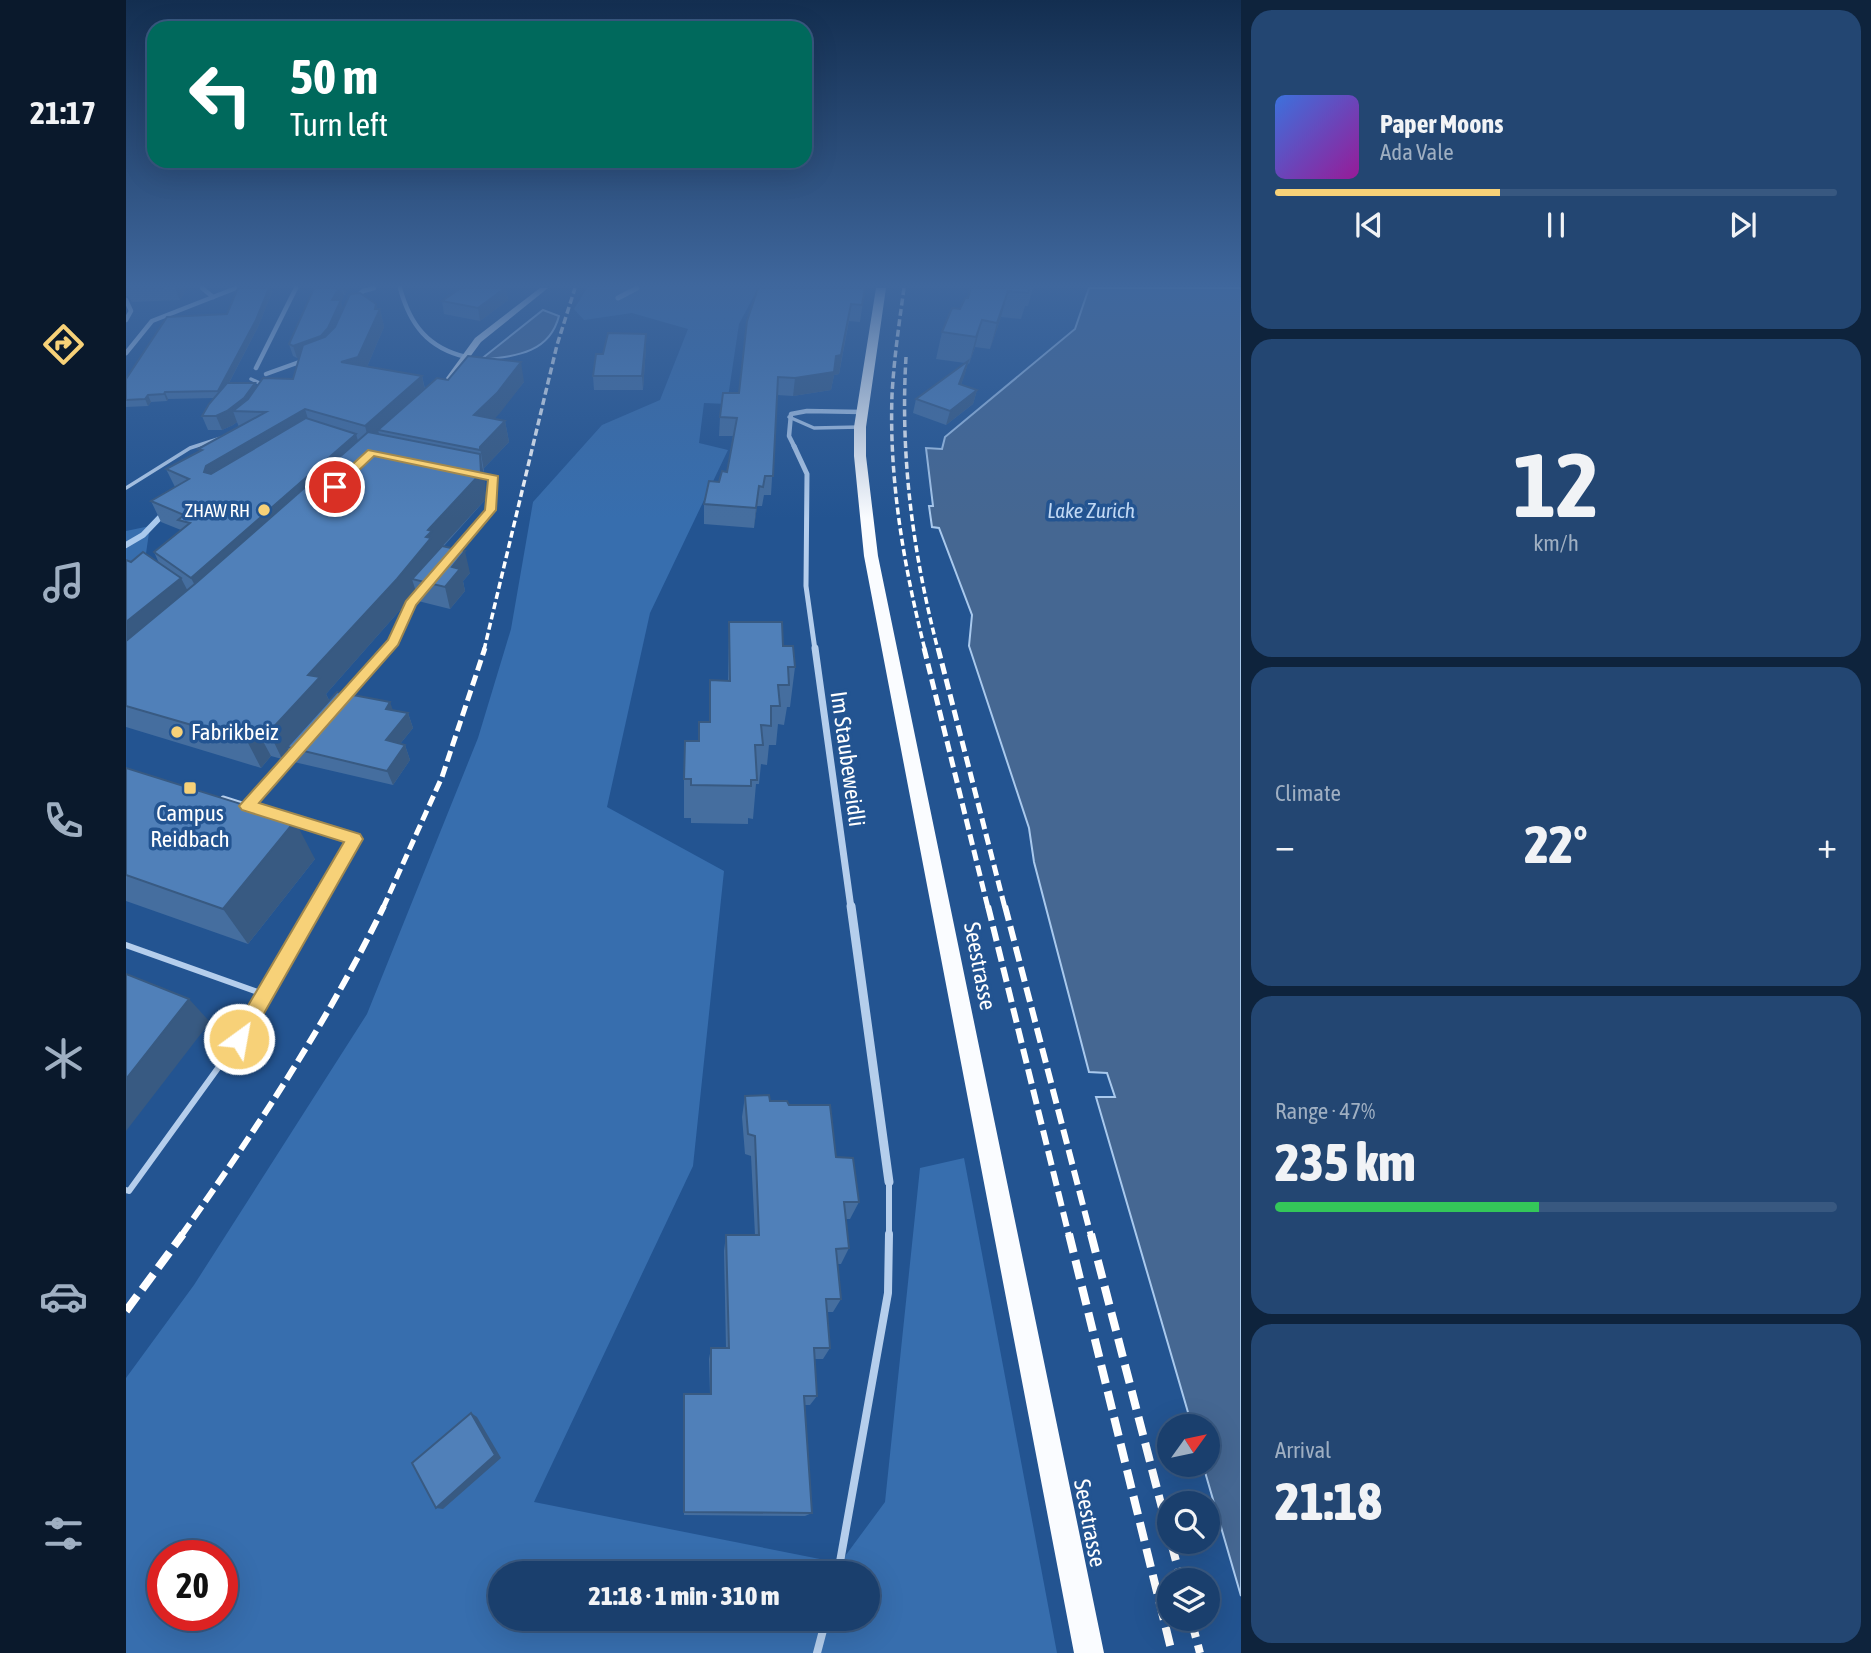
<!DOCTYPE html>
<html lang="en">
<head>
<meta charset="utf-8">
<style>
  body { margin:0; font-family:"Asap Condensed",sans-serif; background:#234672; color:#f1f3f6; height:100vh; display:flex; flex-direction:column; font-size:26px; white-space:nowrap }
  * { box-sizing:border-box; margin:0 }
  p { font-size:23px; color:#9fafc2 }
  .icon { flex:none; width:38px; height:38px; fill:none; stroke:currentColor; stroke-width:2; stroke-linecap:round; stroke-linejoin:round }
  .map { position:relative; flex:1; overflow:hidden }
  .details { display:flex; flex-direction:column; gap:10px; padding:10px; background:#0e233c; width:630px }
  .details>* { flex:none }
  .top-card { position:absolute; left:21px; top:21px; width:665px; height:147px; border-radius:21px; box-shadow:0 7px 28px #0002,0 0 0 2px #385880; background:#00695c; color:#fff; overflow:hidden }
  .needle { width:46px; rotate:57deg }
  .fabs { position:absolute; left:1031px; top:1414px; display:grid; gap:14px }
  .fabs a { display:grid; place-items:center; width:63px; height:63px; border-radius:50%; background:#1a3f6d; box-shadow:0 7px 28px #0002,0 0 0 2px #385880; font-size:35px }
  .speed { position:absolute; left:21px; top:1540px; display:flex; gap:14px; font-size:35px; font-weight:700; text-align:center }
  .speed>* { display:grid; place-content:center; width:91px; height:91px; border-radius:50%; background:#1a3f6d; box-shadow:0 7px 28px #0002,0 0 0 2px #385880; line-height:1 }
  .speed .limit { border:10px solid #d22; background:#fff; color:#111 }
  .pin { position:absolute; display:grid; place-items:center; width:60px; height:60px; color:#fff; margin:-30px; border:4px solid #fff; border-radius:50%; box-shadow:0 2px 7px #0007 }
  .me { position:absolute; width:77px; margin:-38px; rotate:32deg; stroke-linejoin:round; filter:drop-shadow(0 0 5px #0008) }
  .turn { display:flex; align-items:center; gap:24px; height:147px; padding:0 28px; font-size:32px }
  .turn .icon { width:91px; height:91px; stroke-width:2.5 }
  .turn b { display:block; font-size:49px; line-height:60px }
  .big { font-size:52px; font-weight:800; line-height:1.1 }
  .details .tile { flex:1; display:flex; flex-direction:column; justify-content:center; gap:10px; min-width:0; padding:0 24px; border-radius:21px; background:#234672 }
  .details .dial { align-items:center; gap:0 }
  .dial b { font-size:91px; line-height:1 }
  .song { display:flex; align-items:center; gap:21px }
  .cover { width:84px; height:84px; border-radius:10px; background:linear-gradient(135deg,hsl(220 70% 55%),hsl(300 70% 35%)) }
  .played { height:7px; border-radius:4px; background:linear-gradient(90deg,#f7d178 40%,#385880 40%) }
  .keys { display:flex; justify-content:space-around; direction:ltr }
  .heat { display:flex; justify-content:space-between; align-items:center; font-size:38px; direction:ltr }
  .charge { height:10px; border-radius:5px; background:linear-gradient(90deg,#34c759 47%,#385880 0) }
  .trip { position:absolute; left:362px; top:1561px; width:392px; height:70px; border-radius:35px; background:#1a3f6d; box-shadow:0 7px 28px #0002,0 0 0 2px #385880; font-weight:800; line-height:70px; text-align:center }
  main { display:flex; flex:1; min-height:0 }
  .menu { display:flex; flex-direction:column; width:126px; justify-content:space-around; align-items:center; background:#0a192c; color:#9fafc2 }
  .menu .icon { width:49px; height:49px }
  .menu .current { color:#f7d178 }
  .menu b { font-size:32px; color:#f1f3f6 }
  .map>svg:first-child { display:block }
  .green { fill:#376eae; fill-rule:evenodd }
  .water { fill:#456792; stroke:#a9c9ed; stroke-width:2 }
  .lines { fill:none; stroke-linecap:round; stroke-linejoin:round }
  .stream-far1 { stroke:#a9c9ed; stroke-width:5 }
  .stream { stroke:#a9c9ed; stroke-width:6 }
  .service-far3 { stroke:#b5ceec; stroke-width:3.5 }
  .service-far2 { stroke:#b5ceec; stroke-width:5 }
  .service-far1 { stroke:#b5ceec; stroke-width:6 }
  .service { stroke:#b5ceec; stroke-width:8 }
  .minor-far3 { stroke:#b5ceec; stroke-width:4.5 }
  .minor-far2 { stroke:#b5ceec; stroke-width:5 }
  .minor-far1 { stroke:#b5ceec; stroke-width:7 }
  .minor { stroke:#b5ceec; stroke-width:9 }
  .secondary { fill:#e0ecfa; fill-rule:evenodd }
  .primary { fill:#fafcff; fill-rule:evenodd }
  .rail-far3 { stroke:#fff; stroke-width:3.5; stroke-dasharray:7 3.5; stroke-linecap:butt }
  .rail-far2 { stroke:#fff; stroke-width:5; stroke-dasharray:11 5; stroke-linecap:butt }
  .rail-far1 { stroke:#fff; stroke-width:6; stroke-dasharray:15 6; stroke-linecap:butt }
  .rail { stroke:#fff; stroke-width:8; stroke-dasharray:19 8; stroke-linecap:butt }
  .wall { fill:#456e9f }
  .shaded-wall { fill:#385a82 }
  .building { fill:#5080b9; stroke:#385a82; stroke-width:2 }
  .route { fill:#f7d178; stroke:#a1884e; stroke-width:2 }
  .poi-dot { fill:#f7d178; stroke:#235491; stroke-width:2.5 }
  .labels { text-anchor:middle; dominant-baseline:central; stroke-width:7; stroke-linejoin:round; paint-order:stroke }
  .far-poi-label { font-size:19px; fill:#fff; stroke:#235491; text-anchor:end }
  .far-water-label { font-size:21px; font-style:italic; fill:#c1d8f3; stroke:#235491 }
  .poi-label { font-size:23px; fill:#fff; stroke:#235491; text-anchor:start }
  .street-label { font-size:23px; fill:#fff; stroke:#235491 }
</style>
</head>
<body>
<main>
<nav class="menu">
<b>21:17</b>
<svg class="icon current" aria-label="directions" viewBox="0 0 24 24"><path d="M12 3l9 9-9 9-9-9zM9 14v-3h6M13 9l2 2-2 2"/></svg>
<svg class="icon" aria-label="music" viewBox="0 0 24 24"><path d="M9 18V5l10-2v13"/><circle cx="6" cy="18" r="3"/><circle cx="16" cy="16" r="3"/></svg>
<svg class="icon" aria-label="phone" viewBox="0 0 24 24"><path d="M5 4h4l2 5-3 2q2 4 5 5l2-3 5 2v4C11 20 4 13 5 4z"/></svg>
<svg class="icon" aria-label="climate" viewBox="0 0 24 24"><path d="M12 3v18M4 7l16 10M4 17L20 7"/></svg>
<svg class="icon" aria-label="car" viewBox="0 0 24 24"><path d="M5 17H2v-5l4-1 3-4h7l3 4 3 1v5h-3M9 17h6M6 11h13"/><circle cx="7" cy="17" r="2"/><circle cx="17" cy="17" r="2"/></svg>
<svg class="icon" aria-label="filters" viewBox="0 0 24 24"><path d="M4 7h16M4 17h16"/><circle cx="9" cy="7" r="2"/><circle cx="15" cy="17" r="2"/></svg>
</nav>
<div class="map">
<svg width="1115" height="1653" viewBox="0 0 1115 1653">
  <rect width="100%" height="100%" fill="#235491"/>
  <g class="green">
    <path d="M461 288 670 289 630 292 613 324 601 404 578 403 573 443 602 450 524 613 481 807 598 871 567 1166 408 1502 714 1563 759 1502 794 1168 838 1158 931 1653H0V1378L68 1285 241 1014 352 738 385 629 407 502 476 425 534 400 562 329 506 313 458 320 448 309ZM37 1556H96V1615H37ZM374 1573H742V1619H374Z"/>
    <polygon points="24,526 16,581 0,591 0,531"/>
  </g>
  <g class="water">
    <polygon points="963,288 1115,288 1115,1596 1077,1465 1082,1465 1082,1426 1066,1426 970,1097 989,1097 981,1073 963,1072 908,862 903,828 843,646 846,615 813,528 806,527 803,506 807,506 800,448 816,449 819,437 949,329"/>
    <path d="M417 310 433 316C423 354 389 356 354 360Z"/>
  </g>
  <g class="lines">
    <polyline class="stream-far1" points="492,298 511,288"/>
    <polyline class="stream" points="0,545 17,535 41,510"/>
    <g class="service-far3">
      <polyline points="125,379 138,385"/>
      <polyline points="663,417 688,428 734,427"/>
      <polyline points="0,488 64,448 95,438"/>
      <polyline points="328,553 364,510 368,478 354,475"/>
      <path d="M260 650C276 633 279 610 294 592"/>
    </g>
    <g class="service-far2">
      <polyline points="216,699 262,648"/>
      <polyline points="97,798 229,839 189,908"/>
      <polyline points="121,806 168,753"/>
    </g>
    <g class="service-far1">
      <polyline points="0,945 140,995"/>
      <polyline points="0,1190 3,1191 113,1039 190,906"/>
      <polyline points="763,1236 763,1182"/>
    </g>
    <g class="service">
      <polyline points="712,1573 762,1293 763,1234"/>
      <polyline points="691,1653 700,1619"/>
    </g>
    <g class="minor-far3">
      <polyline points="76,288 87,297"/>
      <path d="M274 288C284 325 302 348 340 357"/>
      <polyline points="229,298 237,291 248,288"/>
      <polyline points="0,300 5,311 0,320"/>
      <polyline points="0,353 26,321 110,288"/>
      <polyline points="130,368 170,288"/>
      <polyline points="140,374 179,360"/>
      <polyline points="669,448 663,436 665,414 681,411 736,412"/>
    </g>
    <polyline class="minor-far2" points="668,446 681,474 680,586 689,650"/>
    <polyline class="minor-far1" points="689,648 725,908"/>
    <polyline class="minor" points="725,906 763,1182"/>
    <polygon class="secondary" points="414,288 422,288 355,342 327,380 321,380 320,378 349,338"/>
    <polygon class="primary" points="750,288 760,288 740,427 740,456 752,556 978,1653 948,1653 738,556 728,456 728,427"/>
    <g class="rail-far3">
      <path d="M778 288C773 324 768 359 766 395 763 481 778 567 799 650"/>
      <path d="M780 357C774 457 787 554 812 650"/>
      <polyline points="358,650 431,345 449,288"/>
    </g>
    <g class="rail-far2">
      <polyline points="798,648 862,908"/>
      <polyline points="812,648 879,908"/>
      <polyline points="257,908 316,777 359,648"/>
    </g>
    <g class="rail-far1">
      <polyline points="862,906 943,1236"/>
      <polyline points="879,906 965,1236"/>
      <path d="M55 1236C130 1130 201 1023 258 906"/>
    </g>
    <g class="rail">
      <polyline points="943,1234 1046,1653"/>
      <polyline points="965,1234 1043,1535"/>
      <polyline points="0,1311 57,1234"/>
      <polyline points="1045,1542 1055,1580"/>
      <polyline points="1065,1619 1074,1653"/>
    </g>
  </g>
  <g class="wall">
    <polygon points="0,288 61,288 54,300 6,302 2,296 0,296"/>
    <polygon points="112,288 144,288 146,292 132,327 103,383 129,383 130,388 167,379 174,357 171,358 167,356 163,344 188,288 223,288 219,295 217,295 215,302 217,309 250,304 251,309 254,309 258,327 241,367 296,376 299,389 322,380 398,382 368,419 379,421 383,442 358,468 358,472 357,471 360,499 318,546 344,573 337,581 339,591 324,609 292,601 290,592 200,694 203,700 282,713 287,728 274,744 279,745 284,760 267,785 168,762 163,751 156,759 145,756 135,768 0,727 0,560 33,563 28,552 55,530 35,522 25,501 49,487 40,469 74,452 72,449 113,427 111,422 107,425 96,430 82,430 76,416 89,398 42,399 41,401 25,402 22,406 0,407 0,379 101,314"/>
    <polygon points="335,288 380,288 382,300 354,321 318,314 316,301"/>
    <polygon points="739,288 734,322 723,321 713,374 708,375 705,390 667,396 651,395 645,495 638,495 636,506 631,506 628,528 578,524 578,504 601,472 607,436 593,436 594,417 613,393"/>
    <polygon points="845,288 907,288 902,306 899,306 895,319 875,317 864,349 849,347 843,364 842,363 835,385 851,390 847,404 820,425 787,413 790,399 839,363 810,359 816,332 842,298"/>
    <polygon points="520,347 517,390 468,390 467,376 477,354"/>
    <polygon points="603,622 657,646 669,667 664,707 661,707 658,725 652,724 650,745 643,745 641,765 635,764 633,784 630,784 627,819 622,818 622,824 565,823 565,818 558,818 558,779 573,741 583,722 584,680 602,681"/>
    <polygon points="0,768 189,859 122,944 0,901"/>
    <polygon points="619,1096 663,1105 710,1157 733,1202 724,1219 720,1219 723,1248 715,1264 712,1264 715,1299 707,1312 701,1312 704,1348 697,1359 688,1359 691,1396 684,1405 679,1405 686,1513 679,1516 558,1515 558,1394 584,1394 583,1359 585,1348 600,1348 598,1251 600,1235 629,1235 625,1156 619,1154 616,1117"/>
  </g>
  <g class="shaded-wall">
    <polygon points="49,288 61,288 54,300"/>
    <polygon points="143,288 144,288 146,292 132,327 95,398 92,391"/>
    <polygon points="213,288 215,288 218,296 215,302 218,312 198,348 171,358 167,346 206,300"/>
    <polygon points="216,288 223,288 219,295"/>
    <polygon points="379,288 380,288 382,300 354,321 352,308"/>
    <polygon points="882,291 875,317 864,349 871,323"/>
    <polygon points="250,304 252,312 254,309 258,327 237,376 215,362 249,309"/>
    <polygon points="725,304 713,374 708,375 705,390 667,396 669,378"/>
    <polygon points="856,320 849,347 843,364 850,337"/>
    <polygon points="520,334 520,347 517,390 516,376"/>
    <polygon points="842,361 839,374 830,398 833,384"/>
    <polygon points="395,362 398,382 374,413 352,436 348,415"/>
    <polygon points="296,376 300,396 252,430 254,437 244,446 239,426"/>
    <polygon points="129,383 134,397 107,411 111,422 107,425 96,430 90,416"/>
    <polygon points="851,390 847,404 820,425 824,411"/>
    <polygon points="39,392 42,399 41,401 38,394"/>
    <polygon points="22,395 25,402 22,406 19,399"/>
    <polygon points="179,409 185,429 87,492 78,472 80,466"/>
    <polygon points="379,421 383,442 358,468 358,472 354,447"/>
    <polygon points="230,434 236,454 76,599 65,578"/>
    <polygon points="354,454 359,481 360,499 286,579 290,592 200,694 205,704 161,747 163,751 156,759 143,732 182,675 300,537 302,530"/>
    <polygon points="633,486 631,506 628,528 630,508"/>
    <polygon points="339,551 344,573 337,581 339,591 324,609 319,587 326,567"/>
    <polygon points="55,578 69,605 0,663 0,622"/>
    <polygon points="264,702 269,716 260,709"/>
    <polygon points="282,713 287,728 265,755 260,740"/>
    <polygon points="131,730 145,756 135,768 121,741"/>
    <polygon points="279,745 284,760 267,785 261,771"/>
    <polygon points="169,821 189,859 122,944 97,909"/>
    <polygon points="63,999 84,1022 0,1131 0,1079"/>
    <polygon points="345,1413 351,1417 375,1458 317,1509 310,1508"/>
  </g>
  <g class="building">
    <polygon points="0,288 39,288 1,289"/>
    <polygon points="112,288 143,288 130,320 92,391 39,392 38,394 22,395 19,399 0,400 0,379 41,317 101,314"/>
    <polygon points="188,288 213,288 206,300 215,300 202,328 195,336 167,346 163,344"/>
    <polygon points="335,288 379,288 352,308 316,301"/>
    <polygon points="632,288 739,288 736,305 725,304 715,355 710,356 708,372 669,378 652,377 647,476 639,476 637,487 633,486 630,508 578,504 583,481 593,482 596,471 601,472 611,418 594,417 597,393 613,393 621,321"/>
    <polygon points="845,288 903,288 902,293 882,291 871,323 856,320 850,337 816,332 826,308 834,309 839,298 842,298"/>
    <polygon points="234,293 250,304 249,309 254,309 232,357 215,362 296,376 239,426 179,409 80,466 78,472 85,474 180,418 230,434 65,578 28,552 64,523 52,520 58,515 25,501 63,479 40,469 76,450 72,449 140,412 107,411 122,399 137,378 167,379 177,345 199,337 209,327 224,294"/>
    <polygon points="482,333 520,334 516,376 467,376 470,354 477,354"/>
    <polygon points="342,356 395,362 371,393 348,415 379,421 354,447 354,450 252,430 311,378 322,380"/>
    <polygon points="842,361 833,384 851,390 824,411 790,399"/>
    <polygon points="101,383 129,383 118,398 101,411 90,416 76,416 83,404"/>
    <polygon points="242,432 354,454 355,473 302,530 306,531 300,537 305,538 271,579 182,675 194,677 143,732 131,730 121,741 0,706 0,641 70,583"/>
    <polygon points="316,546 339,551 326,567 334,569 319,587 286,579"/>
    <polygon points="17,552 55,578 0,622 0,560 5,562"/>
    <polygon points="603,622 656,622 657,646 667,646 669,667 662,667 663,685 652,685 654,706 645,706 645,726 635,725 637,745 629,745 631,780 625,780 625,786 565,785 565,779 558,779 559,741 573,741 573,722 584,722 584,680 604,681"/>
    <polygon points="211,692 264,702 260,709 282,713 260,740 279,745 261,771 161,747"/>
    <polygon points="0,768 169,821 97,909 0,875"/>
    <polygon points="0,974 63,999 0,1079"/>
    <polygon points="643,1095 644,1101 661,1101 663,1105 704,1105 710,1157 727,1158 733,1202 718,1202 723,1248 710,1249 715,1299 700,1299 704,1348 688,1348 691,1396 678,1396 686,1513 558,1512 558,1394 585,1394 585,1348 603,1348 600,1235 633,1235 629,1136 622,1134 619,1096"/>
    <polygon points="345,1413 369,1455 310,1508 286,1463"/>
  </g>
  <linearGradient id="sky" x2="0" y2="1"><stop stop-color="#132e50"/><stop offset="0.55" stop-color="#3f679d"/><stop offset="1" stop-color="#3f679d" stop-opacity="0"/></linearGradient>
  <rect width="1115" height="519" fill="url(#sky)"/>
  <polygon class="route" points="242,450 372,476 370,510 290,605 272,645 133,803 234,834 237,839 120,1045 113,1048 106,1045 103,1039 106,1033 218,842 116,810 113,806 262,640 280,601 359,510 362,480 248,456 213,489 205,489 205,484"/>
  <g class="poi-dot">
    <circle cx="138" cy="510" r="7"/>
    <circle cx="51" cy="732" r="7"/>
    <rect x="57" y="781" width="14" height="14" rx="3.5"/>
  </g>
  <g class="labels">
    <g class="far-poi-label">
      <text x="124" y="510">ZHAW RH</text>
    </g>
    <g class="far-water-label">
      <text x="965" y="510">Lake Zurich</text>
    </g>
    <g class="poi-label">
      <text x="65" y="732">Fabrikbeiz</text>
      <text x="64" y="813" text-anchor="middle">Campus<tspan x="64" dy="26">Reidbach</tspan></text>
    </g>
    <g class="street-label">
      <text transform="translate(722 759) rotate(82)">Im Staubeweidli</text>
      <text transform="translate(854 966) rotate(79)">Seestrasse</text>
      <text transform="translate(964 1523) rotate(79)">Seestrasse</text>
    </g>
  </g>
</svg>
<div class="fabs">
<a><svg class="needle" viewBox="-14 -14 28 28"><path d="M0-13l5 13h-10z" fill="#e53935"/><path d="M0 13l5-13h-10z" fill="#9fafc2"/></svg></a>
<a><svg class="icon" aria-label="search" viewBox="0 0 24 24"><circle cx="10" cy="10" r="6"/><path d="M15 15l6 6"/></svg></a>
<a><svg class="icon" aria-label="layers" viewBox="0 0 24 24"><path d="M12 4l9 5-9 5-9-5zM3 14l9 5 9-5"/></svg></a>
</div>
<div class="speed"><div class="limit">20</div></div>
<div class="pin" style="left:209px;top:487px;background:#d93025"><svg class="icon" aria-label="arrive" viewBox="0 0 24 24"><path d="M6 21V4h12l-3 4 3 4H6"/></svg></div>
<svg class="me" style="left:113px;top:1039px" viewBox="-20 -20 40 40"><circle r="17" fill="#f7d178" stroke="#fff" stroke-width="3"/><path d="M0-11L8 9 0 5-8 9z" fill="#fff"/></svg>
<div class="trip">21:18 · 1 min · 310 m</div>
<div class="top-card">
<div class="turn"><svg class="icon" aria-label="left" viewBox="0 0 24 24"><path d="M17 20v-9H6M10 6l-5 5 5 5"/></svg><div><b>50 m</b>Turn left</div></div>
</div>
</div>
<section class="details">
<div class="tile">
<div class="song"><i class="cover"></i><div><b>Paper Moons</b><p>Ada Vale</p></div></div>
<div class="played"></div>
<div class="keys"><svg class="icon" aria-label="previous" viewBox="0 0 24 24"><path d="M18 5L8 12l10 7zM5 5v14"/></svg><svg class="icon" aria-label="pause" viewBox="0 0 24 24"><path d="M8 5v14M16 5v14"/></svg><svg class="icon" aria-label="next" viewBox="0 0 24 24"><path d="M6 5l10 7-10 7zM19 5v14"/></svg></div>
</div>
<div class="tile dial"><b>12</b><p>km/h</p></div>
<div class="tile"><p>Climate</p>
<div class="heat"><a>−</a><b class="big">22°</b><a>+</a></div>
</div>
<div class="tile"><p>Range · 47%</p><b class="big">235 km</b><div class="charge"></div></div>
<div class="tile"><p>Arrival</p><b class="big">21:18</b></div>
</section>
</main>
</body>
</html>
